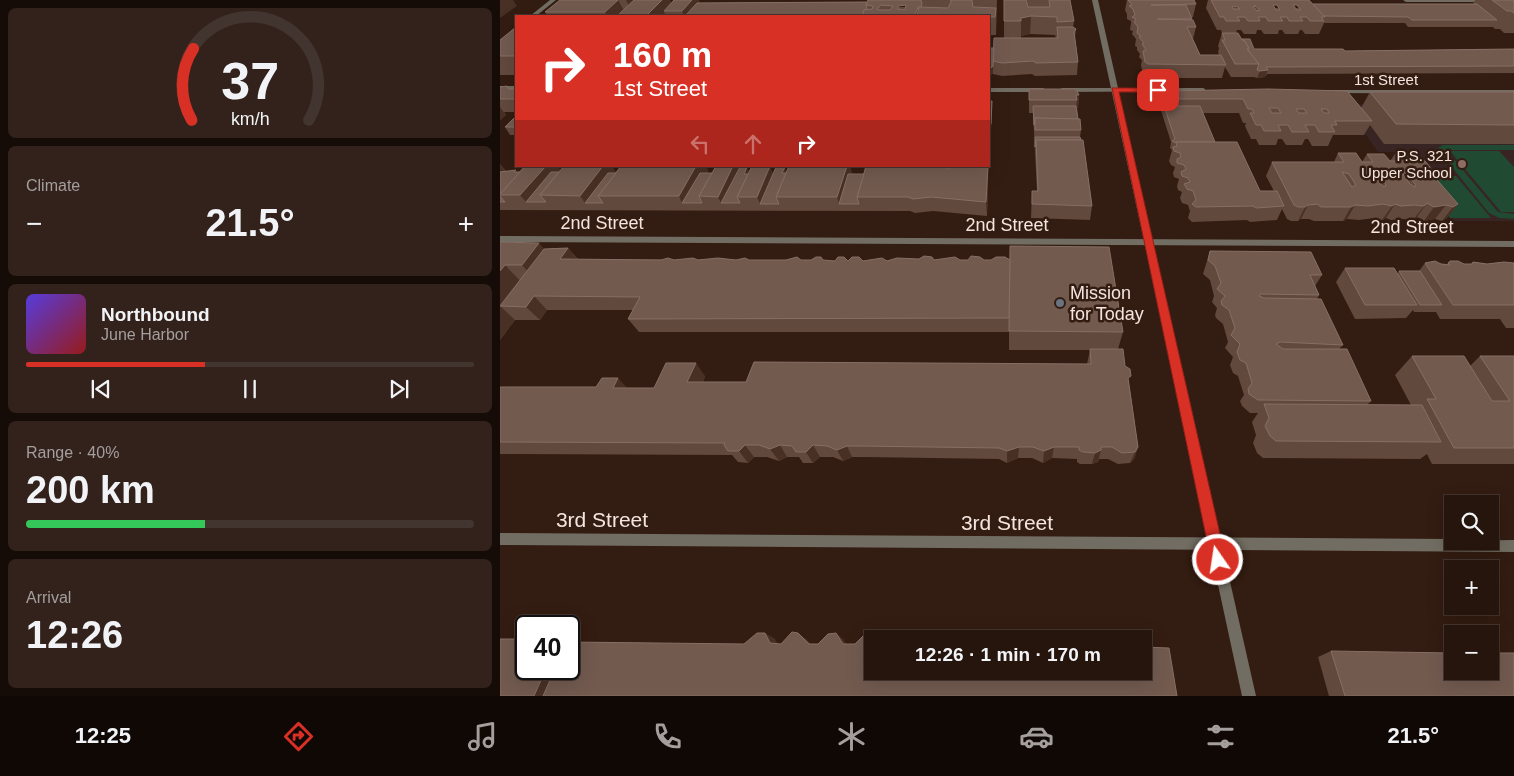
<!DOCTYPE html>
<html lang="en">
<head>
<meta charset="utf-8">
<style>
  body { margin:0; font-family:Arial,sans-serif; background:#32221b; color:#f1f3f6; height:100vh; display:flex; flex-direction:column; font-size:19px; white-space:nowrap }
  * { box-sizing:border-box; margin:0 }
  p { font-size:16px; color:#a49f9d }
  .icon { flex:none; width:28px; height:28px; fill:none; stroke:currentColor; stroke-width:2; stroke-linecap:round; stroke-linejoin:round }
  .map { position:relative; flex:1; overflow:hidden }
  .details { display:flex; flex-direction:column; gap:8px; padding:8px; background:#150c07; width:500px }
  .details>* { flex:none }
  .top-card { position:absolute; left:15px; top:15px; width:475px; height:152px; border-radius:0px; box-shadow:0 5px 20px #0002,0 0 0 1px #42342e; background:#d93025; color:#fff; overflow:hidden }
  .buttons { position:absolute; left:944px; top:495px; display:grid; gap:10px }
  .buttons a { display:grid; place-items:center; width:55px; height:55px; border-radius:0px; background:#26150d; box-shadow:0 5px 20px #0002,0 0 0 1px #42342e; font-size:25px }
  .speed { position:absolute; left:15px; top:615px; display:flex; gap:10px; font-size:25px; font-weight:700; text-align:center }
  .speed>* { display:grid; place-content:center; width:65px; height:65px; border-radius:50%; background:#26150d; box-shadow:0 5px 20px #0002,0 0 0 1px #42342e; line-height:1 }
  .speed .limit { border:2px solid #111; border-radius:8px; background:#fff; color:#111 }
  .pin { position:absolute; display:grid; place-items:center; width:42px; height:42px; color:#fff; margin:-21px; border-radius:10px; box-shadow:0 2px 8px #0006 }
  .me { position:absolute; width:55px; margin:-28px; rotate:347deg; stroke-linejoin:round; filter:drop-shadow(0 0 4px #0008) }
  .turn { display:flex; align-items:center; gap:18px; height:105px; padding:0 15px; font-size:22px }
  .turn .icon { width:65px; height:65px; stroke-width:2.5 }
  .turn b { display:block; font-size:35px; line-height:42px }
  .lanes { display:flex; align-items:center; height:48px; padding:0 15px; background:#0003; justify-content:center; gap:25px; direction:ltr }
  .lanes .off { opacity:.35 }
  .big { font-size:38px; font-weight:700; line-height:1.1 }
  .details .card { flex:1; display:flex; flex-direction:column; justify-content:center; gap:8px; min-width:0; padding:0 18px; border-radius:8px; background:#32221b }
  .details .dial { align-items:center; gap:0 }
  .dial svg { height:130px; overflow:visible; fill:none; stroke:#42342e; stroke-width:7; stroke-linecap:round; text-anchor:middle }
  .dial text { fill:#f1f3f6; stroke:none }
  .song { display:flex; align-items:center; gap:15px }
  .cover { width:60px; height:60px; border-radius:8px; background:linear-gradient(135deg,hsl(250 70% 55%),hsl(0 70% 35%)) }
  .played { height:5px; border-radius:2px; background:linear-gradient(90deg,#d93025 40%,#42342e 40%) }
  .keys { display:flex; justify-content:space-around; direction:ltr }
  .heat { display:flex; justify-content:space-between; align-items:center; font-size:28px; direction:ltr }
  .charge { height:8px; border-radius:4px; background:linear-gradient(90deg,#34c759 40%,#42342e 0) }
  .trip { position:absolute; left:364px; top:630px; width:288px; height:50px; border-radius:0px; background:#26150d; box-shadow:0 5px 20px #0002,0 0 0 1px #42342e; font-weight:700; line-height:50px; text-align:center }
  .menu { display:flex; height:80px; justify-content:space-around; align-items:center; background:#0f0805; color:#a49f9d }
  .menu .icon { width:35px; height:35px }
  .menu .active { color:#d93025 }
  .menu b { font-size:22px; color:#f1f3f6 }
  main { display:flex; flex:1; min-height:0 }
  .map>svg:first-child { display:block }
  .education { fill:#372423 }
  .green { fill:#204a31 }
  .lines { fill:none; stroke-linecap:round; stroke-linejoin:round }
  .minor { fill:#726d62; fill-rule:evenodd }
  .tertiary { fill:#726d62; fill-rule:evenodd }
  .wall { fill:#62493e; fill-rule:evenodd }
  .shaded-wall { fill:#493025 }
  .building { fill:#725a4f; stroke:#866f66; fill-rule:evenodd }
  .route { fill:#d93025; stroke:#8d1f18 }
  .education-dot { fill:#8d6e63; stroke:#331c11; stroke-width:2 }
  .worship-dot { fill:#6b7280; stroke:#331c11; stroke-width:2 }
  .labels { text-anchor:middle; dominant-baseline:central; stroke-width:5; stroke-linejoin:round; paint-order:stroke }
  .far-street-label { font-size:15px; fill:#f5e5de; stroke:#331c11 }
  .far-poi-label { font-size:15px; fill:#f5e5de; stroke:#331c11; text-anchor:end }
  .street-label { font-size:18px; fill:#f5e5de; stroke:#331c11 }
  .poi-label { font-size:18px; fill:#f5e5de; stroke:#331c11; text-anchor:start }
  .near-street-label { font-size:21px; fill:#f5e5de; stroke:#331c11 }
</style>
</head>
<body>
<main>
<section class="details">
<div class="card dial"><svg viewBox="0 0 100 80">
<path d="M14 69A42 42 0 1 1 86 69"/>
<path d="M14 69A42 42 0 0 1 15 25" stroke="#d93025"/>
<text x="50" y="56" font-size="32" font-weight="700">37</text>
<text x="50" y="72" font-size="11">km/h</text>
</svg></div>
<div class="card"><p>Climate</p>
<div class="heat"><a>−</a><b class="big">21.5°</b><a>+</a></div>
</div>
<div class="card">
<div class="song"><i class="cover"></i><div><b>Northbound</b><p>June Harbor</p></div></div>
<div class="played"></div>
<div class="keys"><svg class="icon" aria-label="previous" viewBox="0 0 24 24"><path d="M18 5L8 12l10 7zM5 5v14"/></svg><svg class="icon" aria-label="pause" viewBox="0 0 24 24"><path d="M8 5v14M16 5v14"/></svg><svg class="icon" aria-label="next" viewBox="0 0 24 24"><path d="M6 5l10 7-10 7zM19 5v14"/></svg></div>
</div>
<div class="card"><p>Range · 40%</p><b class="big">200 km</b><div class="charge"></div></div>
<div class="card"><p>Arrival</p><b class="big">12:26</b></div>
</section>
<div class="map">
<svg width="1014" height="696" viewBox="0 0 1014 696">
  <rect width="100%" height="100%" fill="#331c11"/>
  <polygon class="education" points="844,104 1014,105 1014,221 952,221 900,152 878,152"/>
  <g class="green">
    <polygon points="943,145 1014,145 1014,150 949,150 947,151 998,212 1014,214 1014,219 999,218 989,213 938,150 938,148"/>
    <polygon points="950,151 999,151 1014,167 1014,212 1001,212"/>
    <polygon points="918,175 956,176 991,218 950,218"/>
  </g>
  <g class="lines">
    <g class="minor">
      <polygon points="903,0 1014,0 1014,2 906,2"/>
      <rect x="0" y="86" width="16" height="4"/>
      <polygon points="489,88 543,88 546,90 543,92 489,92"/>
      <polygon points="703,88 705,89 705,91 562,92 559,90 562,88"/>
      <polygon points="833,90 1014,90 1014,94 835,93 832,91"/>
      <polygon points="0,236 1014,241 1014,247 0,242"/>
      <polygon points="0,533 952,539 952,541 1014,540 1014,552 0,545"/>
    </g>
    <g class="tertiary">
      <polygon points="50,0 56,0 36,16 30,16"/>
      <polygon points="592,0 598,0 756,696 742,696"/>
    </g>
  </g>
  <g class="wall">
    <path d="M60 0H170L171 3 367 2 368 0H497L496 35H489V16H166L165 15 164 16H48L45 12ZM406 5V7H398V6Z"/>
    <path d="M504 0H570L574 21 573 27 576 29 575 37 578 62 577 75 535 76 532 74 502 76 493 74V73L491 75 489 74V48H494L504 38ZM530 34 555 35 556 38H521V36Z"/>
    <path d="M627 0H694L696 4 693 17H691L692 19V20L696 27 693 39 700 55H719L718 52 719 48 718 46 722 33 721 30H717L706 8 708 0 813 4H973L975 0H1014V33H1004L1000 29H995L993 27H908L905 23H824L819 34H805L802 30H800L798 34H785L782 30H779L778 34H764L761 30H757L756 34H744L741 30H737L736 33 742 39 754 49 845 51 1014 49V73L767 74 765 77 757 78 754 77H731L725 67 722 78H645L643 75 641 65 642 60 639 57 640 54 637 50V47L635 46 636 39 632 34 633 31 630 30 631 23V21L627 19V14L625 10ZM754 5 758 8H754L753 7ZM773 5H777L779 8H775ZM793 5H797L799 8H795ZM732 7H738L739 8H733Z"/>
    <polygon points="16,27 16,75 0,75 0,40"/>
    <polygon points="7,86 9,89 16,89 16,112 4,112 6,115 0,120 0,87"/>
    <polygon points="529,89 579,95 578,108 577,108 578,119 581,130 580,137 592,206 590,220 531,218 532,191 537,191 533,113 529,113"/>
    <polygon points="662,91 861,108 870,92 1014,92 1014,144 884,144 870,125 864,135 833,135 828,146 812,146 808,139 805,139 802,145 786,145 782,139 778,139 776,145 759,145 756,139 751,139 745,126 746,123 743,123 739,113 703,113 715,142 760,191 774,191 766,176 772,162 834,162 838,153 862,162 867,154 890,161 895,154 919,161 932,174 958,204 947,218 942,221 935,219 924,221 917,217 913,220 904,219 891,220 886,218 882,220 874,218 859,220 847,219 843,221 814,221 809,219 801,219 798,221 791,221 787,219 782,209 777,220 750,222 747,220 692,222 688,218 690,211 688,205 682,203 680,198 682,192 678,190 677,186 679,179 674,177 673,173 675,167 671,165 669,161 672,150 670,148 671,142 659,104"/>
    <polygon points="489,101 492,108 491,131 489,131"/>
    <polygon points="16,116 16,135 10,135 5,127"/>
    <polygon points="0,164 6,171 20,172 25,166 57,166 61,171 116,173 121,166 206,166 208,171 207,173 212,173 245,167 249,172 273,173 286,172 321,167 350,166 352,174 364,174 366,166 377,166 377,167 386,167 387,166 439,166 439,167 488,167 488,181 487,216 433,211 415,213 410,211 0,210"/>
    <polygon points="0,242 44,249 68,248 78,259 348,261 509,260 623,332 618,349 629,383 638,447 634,459 630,463 618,464 608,459 599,459 598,462 592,464 580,464 577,462 577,459 552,458 543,463 532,458 518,458 507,463 499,459 365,457 352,457 343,461 333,457 320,457 313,463 303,463 299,457 287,457 279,461 267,457 254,457 248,463 238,462 232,455 0,454 0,387 154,388 205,376 203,382 246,382 587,364 590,350 509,350 509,284 509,332 139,332 128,319 133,310 47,310 40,320 15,320 5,310 15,320 0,340"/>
    <polygon points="710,251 822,275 815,286 819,295 817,299 843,345 839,349 871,401 867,405 911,405 895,375 912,356 970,366 980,356 1014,356 1014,464 932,464 927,454 920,459 763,458 757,453 753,443 756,435 752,422 758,413 750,413 742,406 740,401 744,395 738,376 733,373 730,365 733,357 725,348 728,342 723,324 716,318 715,315 717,308 712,302 714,296 710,280 703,274"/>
    <polygon points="950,261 964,264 971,264 973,262 987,264 1014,263 1014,328 1006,328 1000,319 940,319 936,312 914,312 913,310 906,318 855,319 836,282 845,268 898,273 899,271 919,271 925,263 947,264"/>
    <polygon points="831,651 1014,696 829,696 818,657"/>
  </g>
  <g class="shaded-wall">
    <polygon points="0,0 13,0 17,6 0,18"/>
    <polygon points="118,0 125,12 120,16 107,16 105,12"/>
    <polygon points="126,0 134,0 132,12"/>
    <polygon points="162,0 170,0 173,7 164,11 165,15 164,16 146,16"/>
    <polygon points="192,0 199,0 202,6 194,16 184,16 182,11"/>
    <polygon points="418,7 419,16 415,16"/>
    <polygon points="531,16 530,34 521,36 521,18"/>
    <polygon points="493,66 493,73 491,75 491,68"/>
    <polygon points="768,70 765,77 757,78 760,71"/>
    <polygon points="576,95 579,95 578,108 576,109 577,100"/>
    <polygon points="0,107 6,115 0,120"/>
    <polygon points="0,164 7,173 0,181"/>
    <polygon points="46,166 57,166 62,173 40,195 26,202 20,195"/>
    <polygon points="103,166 112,166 117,174 98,196 85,203 80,196"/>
    <polygon points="196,166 206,166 208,171 190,203 182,203 179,196"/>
    <polygon points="233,166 245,166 245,168 221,203 225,211 218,197"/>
    <polygon points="270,166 276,180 260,204 263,211 257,197"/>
    <polygon points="347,166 350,166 352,175 339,204 337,197"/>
    <polygon points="247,167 250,174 244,174"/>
    <polygon points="285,167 287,174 282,173"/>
    <polygon points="488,167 488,181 487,216 486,202"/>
    <polygon points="927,203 917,217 913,220 924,206"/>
    <polygon points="895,204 886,218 882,220 892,206"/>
    <polygon points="958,204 947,218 942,221 953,207"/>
    <polygon points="808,205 801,219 798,221 805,207"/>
    <polygon points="855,205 847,219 843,221 851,207"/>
    <polygon points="946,205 935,219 924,221 934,207"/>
    <polygon points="39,243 56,262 40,285 22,265"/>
    <polygon points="68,248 80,262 60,259"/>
    <polygon points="5,265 24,285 0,306 15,320 0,340 0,271"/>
    <polygon points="34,296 47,310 40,320 26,307"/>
    <polygon points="196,363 205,376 198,395 187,382"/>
    <polygon points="118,378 130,391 113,388"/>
    <polygon points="245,445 254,457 248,463 239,451"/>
    <polygon points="280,445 287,457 279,461 270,449"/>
    <polygon points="313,445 320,457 313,463 306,452"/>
    <polygon points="347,446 352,457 343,461 337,450"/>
    <polygon points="519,447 518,458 507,463 507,451"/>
    <polygon points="554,447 552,458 543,463 544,451"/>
    <polygon points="638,447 634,459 630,463 635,452"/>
    <polygon points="601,450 598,462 592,464 595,453"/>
    <polygon points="265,633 275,639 280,649 270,643"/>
    <polygon points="298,633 306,639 317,650 309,644"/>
    <polygon points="336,633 343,639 350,650 343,644"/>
    <polygon points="46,669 69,669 65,696 34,696"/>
  </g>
  <g class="building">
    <polygon points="60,0 118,0 105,12 45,12"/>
    <polygon points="134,0 162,0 146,16 117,16"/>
    <polygon points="174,0 192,0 182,11 164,11"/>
    <path d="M368 0H421L422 4 421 7H418L415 16H362L364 10 372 9 373 6 366 5ZM381 5 393 6 390 10H380L377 9ZM406 5 405 10 398 9V6Z"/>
    <polygon points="450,0 472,0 473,7 496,8 495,17 489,17 489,16 417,16 419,7 448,8 451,2 451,0"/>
    <polygon points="504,0 526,0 528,7 550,7 549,0 570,0 574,21 557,22 557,17 531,16 521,18 521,21 504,21"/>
    <polygon points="628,0 694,0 696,4 651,5 686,5 692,19 657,19 693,20 696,27 687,27 700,55 721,55 726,65 648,64 645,62 643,51 646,50 642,44 644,43 639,37 641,36 637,33 638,27 634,22 636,19 632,17 635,15 633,9 629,6 632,5"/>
    <path d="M711 0H809L825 17H821L824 21H810L807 17H800L803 21H789L787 17H780L783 21H768L766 17H758L760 21H748L745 17H737L740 21H726L724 17H720ZM754 5 760 10 757 11 753 7H756ZM773 5H777L780 10H776ZM793 5H797L801 10H797ZM732 7H738L740 9H733Z"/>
    <polygon points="992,0 1014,0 1014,13 1011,11 1007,11"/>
    <polygon points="367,2 366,5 367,9 364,10 362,16 185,16 197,3"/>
    <polygon points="813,4 977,4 997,20 912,20 908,17 824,16"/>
    <polygon points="16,27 16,56 0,56 0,40"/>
    <polygon points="557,27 573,27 576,29 574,32 578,62 536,63 533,61 502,63 493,61 494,38 558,38"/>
    <polygon points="722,33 738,33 742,40 744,40 749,48 747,49 759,64 735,64 722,40 725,40"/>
    <polygon points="742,39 750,39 754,49 843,49 845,51 1014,49 1014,66 766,67 768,70 760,71 757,70 759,64 748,50 749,48 744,40"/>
    <polygon points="489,48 494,48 493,66 491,68 489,67"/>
    <polygon points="7,86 8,89 16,89 16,99 0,99 0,87"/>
    <polygon points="529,89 576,89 579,95 576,95 577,100 529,100"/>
    <path d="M768 89 847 91 872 121H835L837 125H831L835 132H819L815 125H805L809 132H792L788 125H778L781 131H764L761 125H756L750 113H754L752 109H748L743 99H665L662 91ZM769 108H778L781 113H772ZM796 109H804L807 113H799ZM821 109H827L829 113H824Z"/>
    <polygon points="870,92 1014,92 1014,125 896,124"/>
    <polygon points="489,101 492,101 491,124 489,124"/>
    <polygon points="533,106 576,106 578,119 535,118 534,125"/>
    <polygon points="664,106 700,106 715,142 676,142 676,143 672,141 675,139"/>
    <polygon points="16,116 16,127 5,127"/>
    <polygon points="535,118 580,119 581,130 535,130"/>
    <polygon points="535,137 580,137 581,140 536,140 535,147"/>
    <polygon points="536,140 583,140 592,206 532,204 532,191 538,191"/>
    <polygon points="676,142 737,142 760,191 777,191 784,206 756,208 753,206 696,207 692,204 696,200 693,191 687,189 684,184 690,182 688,178 682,176 681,172 686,169 684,165 677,163 677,159 681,157 680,153 674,151 673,147 677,146"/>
    <path d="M838 153H856L862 162H873L867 154H884L890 161H901L895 154 913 153 919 161H925L934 172 932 174 958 204 953 207 946 205 934 207 927 203 924 206 914 205 901 206 895 204 892 206 883 204 868 206 855 205 851 207H821L817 204 808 205 805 207H798L794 205 772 162H844ZM842 172 849 174 856 185 852 187ZM874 172 879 174 886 185 884 187 880 184ZM904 172 916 185 915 187 910 184 903 174Z"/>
    <polygon points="25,166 46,166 20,195 0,195 0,194"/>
    <polygon points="64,166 103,166 80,196 40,195"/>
    <polygon points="121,166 196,166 179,196 98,196"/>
    <polygon points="216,166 233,166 218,197 199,196"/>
    <polygon points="252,166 270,166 257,197 237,197"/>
    <polygon points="289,166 327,167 347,166 337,197 276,197"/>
    <polygon points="366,166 374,166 374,167 386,167 387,166 437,166 437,167 450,168 450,166 459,166 459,167 477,166 477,167 488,167 486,202 431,197 413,199 408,197 357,197"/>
    <polygon points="240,167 247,167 244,174 248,174 237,197 240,203 221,203"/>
    <polygon points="276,167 285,167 282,173 286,173 276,197 279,204 260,204"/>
    <polygon points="16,170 14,172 20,172 0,194 0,172"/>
    <polygon points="51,172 59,172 40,195 46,202 26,202"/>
    <polygon points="108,173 116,173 98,196 103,203 85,203"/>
    <polygon points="200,173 212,173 199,196 202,203 182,203"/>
    <polygon points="348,174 364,174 357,197 359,204 339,204"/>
    <polygon points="0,196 5,202 0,202"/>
    <polygon points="0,242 39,243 22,265 5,265 0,271"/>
    <polygon points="510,246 609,247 623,332 509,331"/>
    <polygon points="68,248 60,259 161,260 168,258 174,260 193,258 198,260 218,258 236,260 245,258 249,260 286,260 297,257 301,260 311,260 316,257 321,257 323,260 335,261 338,257 344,257 348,261 352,257 359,257 363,261 382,258 387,261 397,258 419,259 424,256 432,257 434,260 455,257 460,260 468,260 471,256 480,257 484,260 491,260 496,257 505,257 510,260 509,318 128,319 140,297 34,296 26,307 0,306 44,249"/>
    <polygon points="710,251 811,252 822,275 810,275 819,295 761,294 759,296 764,298 821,299 843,345 780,342 776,344 783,349 847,349 871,401 758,400 749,394 748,389 752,383 746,363 740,360 737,352 740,344 731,335 735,328 729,310 722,305 721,301 725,296 717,289 721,283 715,266 708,260"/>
    <polygon points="935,261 941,264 950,265 948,263 950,261 958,261 964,264 972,264 973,262 987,264 1004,262 1014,263 1014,305 953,305 925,263"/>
    <polygon points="845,268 894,268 917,305 865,305"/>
    <polygon points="899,271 920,271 942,305 920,305"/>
    <polygon points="590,349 623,349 625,366 630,369 631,376 628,378 638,447 635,452 622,453 612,447 601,447 601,450 595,453 583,452 579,450 579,447 554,447 544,451 533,447 519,447 507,451 499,448 360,446 347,446 337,450 327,446 313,445 306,452 296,452 292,446 280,445 270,449 259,445 245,445 239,451 228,451 224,445 225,443 0,442 0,387 96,387 102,378 118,378 113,388 154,388 166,363 196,363 187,382 246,382 254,362 591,364"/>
    <polygon points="912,356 964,356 992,401 1010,401 980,356 1014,356 1014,448 954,448 927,399 936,399"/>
    <polygon points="764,404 922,405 941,442 776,441 770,436 765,426 769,418"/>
    <polygon points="292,632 298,633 309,644 318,644 328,634 336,633 343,644 355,644 365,634 372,633 375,639 372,639 372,671 642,671 642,647 669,648 677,696 43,696 55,669 69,669 69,642 244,644 257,633 265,633 270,643 281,644"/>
    <polygon points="402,634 409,634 413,639 398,639"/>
    <polygon points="436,634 446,635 451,639 433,639"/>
    <polygon points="503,636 504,639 485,639 486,637"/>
    <polygon points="604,636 617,637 619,639 603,639"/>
    <polygon points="527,637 539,637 540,639 526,639"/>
    <polygon points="566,638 578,638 578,639 565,639"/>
    <polygon points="0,639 26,639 26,669 46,669 34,696 0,696"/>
    <polygon points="831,651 952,653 952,671 990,671 990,653 1014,653 1014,696 845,696"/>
  </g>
  <polygon class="route" points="612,88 658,88 661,90 658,92 619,92 726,560 724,565 718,567 713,565 711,560"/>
  <circle class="education-dot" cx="962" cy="164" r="5"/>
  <circle class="worship-dot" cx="560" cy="303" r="5"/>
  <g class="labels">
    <g class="far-street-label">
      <text x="886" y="79">1st Street</text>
    </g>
    <g class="far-poi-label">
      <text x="952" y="155">P.S. 321<tspan x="952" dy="17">Upper School</tspan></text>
    </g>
    <g class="street-label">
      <text x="102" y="223">2nd Street</text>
      <text x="507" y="225">2nd Street</text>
      <text x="912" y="227">2nd Street</text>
    </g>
    <g class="poi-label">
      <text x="570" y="293">Mission<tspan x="570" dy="21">for Today</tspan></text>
    </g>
    <g class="near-street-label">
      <text x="102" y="519">3rd Street</text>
      <text x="507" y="522">3rd Street</text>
    </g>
  </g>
</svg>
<div class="buttons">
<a><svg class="icon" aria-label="search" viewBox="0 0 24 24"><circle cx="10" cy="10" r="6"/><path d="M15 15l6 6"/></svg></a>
<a>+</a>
<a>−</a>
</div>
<div class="speed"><div class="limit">40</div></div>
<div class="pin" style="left:658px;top:90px;background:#d93025"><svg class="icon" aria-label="arrive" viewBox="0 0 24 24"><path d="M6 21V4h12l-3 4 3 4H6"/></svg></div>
<svg class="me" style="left:718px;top:560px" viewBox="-20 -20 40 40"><circle r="17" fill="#d93025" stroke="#fff" stroke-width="3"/><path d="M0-11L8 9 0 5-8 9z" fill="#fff"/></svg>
<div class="trip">12:26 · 1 min · 170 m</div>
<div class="top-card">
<div class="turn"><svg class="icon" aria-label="right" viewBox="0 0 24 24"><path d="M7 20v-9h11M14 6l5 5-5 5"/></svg><div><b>160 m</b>1st Street</div></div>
<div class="lanes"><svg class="icon off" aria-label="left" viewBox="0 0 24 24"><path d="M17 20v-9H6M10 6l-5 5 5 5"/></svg><svg class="icon off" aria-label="ahead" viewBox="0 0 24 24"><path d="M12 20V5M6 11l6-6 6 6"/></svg><svg class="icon" aria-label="right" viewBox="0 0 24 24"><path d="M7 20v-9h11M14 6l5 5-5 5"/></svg></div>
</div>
</div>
</main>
<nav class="menu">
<b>12:25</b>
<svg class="icon active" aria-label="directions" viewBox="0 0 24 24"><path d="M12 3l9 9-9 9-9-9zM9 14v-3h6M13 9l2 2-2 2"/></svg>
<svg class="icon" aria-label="music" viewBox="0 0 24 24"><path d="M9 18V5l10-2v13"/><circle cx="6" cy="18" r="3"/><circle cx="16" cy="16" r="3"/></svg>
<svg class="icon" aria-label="phone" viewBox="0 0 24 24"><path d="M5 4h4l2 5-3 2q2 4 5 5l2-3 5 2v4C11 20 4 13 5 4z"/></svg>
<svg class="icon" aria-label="climate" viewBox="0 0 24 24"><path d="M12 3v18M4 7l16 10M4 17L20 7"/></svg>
<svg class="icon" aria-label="car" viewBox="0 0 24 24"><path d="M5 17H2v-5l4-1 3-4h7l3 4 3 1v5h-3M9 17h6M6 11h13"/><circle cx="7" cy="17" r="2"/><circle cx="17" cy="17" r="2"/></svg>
<svg class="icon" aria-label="filters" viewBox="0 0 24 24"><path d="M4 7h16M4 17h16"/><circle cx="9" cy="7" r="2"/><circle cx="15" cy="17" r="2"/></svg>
<b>21.5°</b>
</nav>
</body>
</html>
